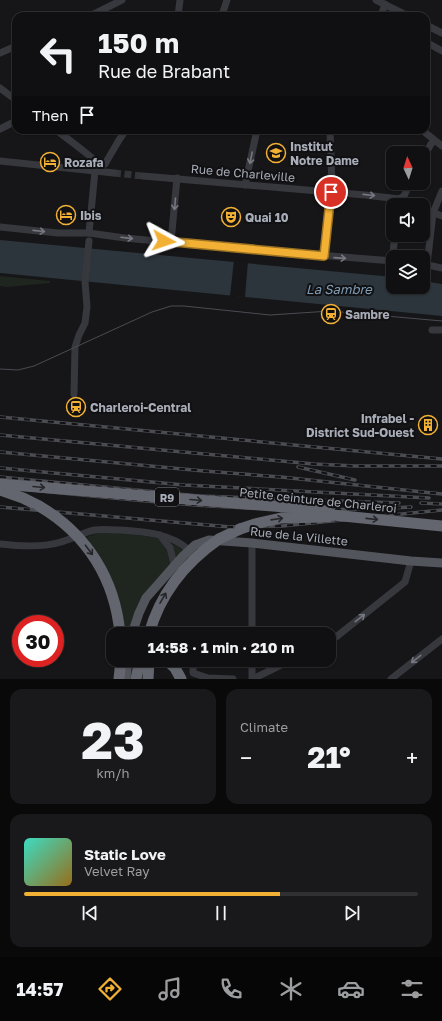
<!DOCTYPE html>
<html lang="en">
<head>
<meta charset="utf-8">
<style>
  body { margin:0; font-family:"Golos Text",sans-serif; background:#19191b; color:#f1f3f6; height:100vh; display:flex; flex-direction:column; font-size:15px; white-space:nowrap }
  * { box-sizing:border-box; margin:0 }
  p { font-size:13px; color:#9c9d9f }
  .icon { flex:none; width:22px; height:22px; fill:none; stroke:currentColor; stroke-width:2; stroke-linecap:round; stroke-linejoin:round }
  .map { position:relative; height:679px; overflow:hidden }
  .panel { display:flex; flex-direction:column; gap:10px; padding:10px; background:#09090a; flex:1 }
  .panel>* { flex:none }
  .guide { position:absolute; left:12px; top:12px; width:418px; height:122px; border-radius:12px; box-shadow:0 1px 3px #0004,0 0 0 1px #303032; background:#101012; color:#f1f3f6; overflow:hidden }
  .needle { width:26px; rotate:356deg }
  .fabs { position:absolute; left:386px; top:146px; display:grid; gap:8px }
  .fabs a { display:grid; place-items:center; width:44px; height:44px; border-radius:8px; background:#101012; box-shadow:0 1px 3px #0004,0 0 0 1px #303032; font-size:20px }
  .speed { position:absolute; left:12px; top:615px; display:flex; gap:8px; font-size:20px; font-weight:700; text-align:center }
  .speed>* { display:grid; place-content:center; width:52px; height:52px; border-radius:50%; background:#101012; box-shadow:0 1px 3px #0004,0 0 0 1px #303032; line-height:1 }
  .speed .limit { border:6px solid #d22; background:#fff; color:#111 }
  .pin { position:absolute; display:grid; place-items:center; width:34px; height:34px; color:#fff; margin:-17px; border:2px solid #fff; border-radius:50%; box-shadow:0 1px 4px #0007 }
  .me { position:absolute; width:44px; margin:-22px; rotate:95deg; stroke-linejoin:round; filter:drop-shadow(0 0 3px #0008) }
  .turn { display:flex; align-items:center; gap:14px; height:84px; padding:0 20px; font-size:18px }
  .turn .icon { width:52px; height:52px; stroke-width:2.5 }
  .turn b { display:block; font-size:28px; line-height:34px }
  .then { display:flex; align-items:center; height:38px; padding:0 20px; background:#0003; gap:8px; font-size:15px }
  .big { font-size:30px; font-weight:700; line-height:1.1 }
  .panel .card { flex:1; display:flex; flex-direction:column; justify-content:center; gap:6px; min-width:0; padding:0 14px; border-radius:12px; background:#19191b }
  .panel .dial { align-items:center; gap:0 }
  .dial b { font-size:52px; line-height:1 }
  .song { display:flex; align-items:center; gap:12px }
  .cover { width:48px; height:48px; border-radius:6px; background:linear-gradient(135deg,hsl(170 70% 55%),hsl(40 70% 35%)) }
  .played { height:4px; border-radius:2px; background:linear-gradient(90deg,#f2b134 65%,#303032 65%) }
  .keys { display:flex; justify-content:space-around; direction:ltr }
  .heat { display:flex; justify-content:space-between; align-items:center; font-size:22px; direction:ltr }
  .panel .tiles { flex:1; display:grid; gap:10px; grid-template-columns:1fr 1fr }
  .card:last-child { grid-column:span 2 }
  .trip { position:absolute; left:106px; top:627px; width:230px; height:40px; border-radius:12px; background:#101012; box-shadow:0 1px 3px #0004,0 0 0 1px #303032; font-weight:700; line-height:40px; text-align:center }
  .menu { display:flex; height:64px; justify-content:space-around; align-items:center; background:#060607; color:#9c9d9f }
  .menu .icon { width:28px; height:28px }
  .menu .selected { color:#f2b134 }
  .menu b { font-size:18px; color:#f1f3f6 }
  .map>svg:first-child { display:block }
  .green { fill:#1e261f }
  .water { fill:#2c353c }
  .pier { fill:#161618 }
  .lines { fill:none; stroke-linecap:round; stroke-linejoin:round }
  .minor-tunnel { stroke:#333438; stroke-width:7; stroke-dasharray:7 3.5; stroke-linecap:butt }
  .minor { stroke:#37383d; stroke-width:7 }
  .major { stroke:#53555c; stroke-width:9 }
  .highway { stroke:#63666e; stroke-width:11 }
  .tram { stroke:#4a4c52; stroke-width:1 }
  .rail-casing { stroke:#4a4c52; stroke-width:3.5 }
  .rail { stroke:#111113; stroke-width:2; stroke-dasharray:6; stroke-linecap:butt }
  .highway-bridge { stroke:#63666e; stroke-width:11 }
  .oneway { stroke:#757881 }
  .oneway2 { stroke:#26262a }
  .route-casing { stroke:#9d7322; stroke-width:10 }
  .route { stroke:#f2b134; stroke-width:7 }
  .labels { text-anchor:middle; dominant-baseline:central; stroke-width:4; stroke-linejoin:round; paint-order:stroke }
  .shield { fill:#111113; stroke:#7b7e86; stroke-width:1 }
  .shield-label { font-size:11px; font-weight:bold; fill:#a8adb8 }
  .poi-label { font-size:12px; font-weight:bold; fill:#a8adb8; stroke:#111113; text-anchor:start }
  .street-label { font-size:12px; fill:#a8adb8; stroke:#111113 }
  .water-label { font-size:13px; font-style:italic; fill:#7f9bb3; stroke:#111113 }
</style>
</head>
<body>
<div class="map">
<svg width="442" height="679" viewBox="0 0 442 679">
  <rect width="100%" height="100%" fill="#161618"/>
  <g class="green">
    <polygon points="0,276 50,281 50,283 7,287 0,286"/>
    <path d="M102 532C129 535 161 533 184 551L154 582 141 599 129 632 125 628C120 595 108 563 86 537Z"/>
  </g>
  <polygon class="water" points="0,240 393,277 393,287 423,287 423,281 442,284 442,316 0,273"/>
  <polygon class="pier" points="234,260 248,261 245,297 230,296"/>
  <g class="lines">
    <polyline class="minor-tunnel" points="114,173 143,176"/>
    <g class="minor">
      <polyline points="376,0 408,16"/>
      <polyline points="90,16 122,0"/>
      <polyline points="178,16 180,0"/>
      <polyline points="220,16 222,15 227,0"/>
      <polyline points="381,16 385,4"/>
      <polyline points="426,25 442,33"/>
      <polyline points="426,42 442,51"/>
      <polyline points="0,53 16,46"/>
      <polyline points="0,88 16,100"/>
      <polyline points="0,129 16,121"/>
      <path d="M56 130C64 136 98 161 100 166"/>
      <polyline points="422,130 442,146"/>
      <polyline points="423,158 431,144 434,141"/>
      <polyline points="0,161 114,173"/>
      <polyline points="98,169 100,166 105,164 119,140 126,130"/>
      <polyline points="143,176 365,195 399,199 412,205"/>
      <polyline points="245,185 257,130"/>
      <polyline points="398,205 399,199 404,196 410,183"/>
      <polyline points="423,209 442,216"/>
      <polyline points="0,227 58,233 89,233 125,238 231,248 393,261"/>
      <polyline points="89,233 95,171"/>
      <polyline points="171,242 177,178"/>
      <polyline points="324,256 332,185 330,130"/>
      <polyline points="392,261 395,235"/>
      <polyline points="423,264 442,268"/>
      <polyline points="427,265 433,213 442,191"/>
      <polyline points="432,330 442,330"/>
      <polyline points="74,394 75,347 79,335 85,323 87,307 85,282 89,241"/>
      <polyline points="160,535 170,548 174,564"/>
      <path d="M0 544C18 546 43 548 61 542 72 539 84 532 95 530 103 529 112 530 120 530 145 532 170 533 189 550"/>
      <polyline points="252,634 252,543"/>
      <polyline points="329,641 336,637 405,582 411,561"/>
      <polyline points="193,660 193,673 208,678 233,679"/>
      <polyline points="252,679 252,660"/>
      <polyline points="253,679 291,660"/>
      <polyline points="391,679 442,639"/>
    </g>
    <g class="major">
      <polyline points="132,634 139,613 146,598 183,556 195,545 209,540 252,543 411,561 442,563"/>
      <polyline points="126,679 128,660"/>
    </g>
    <g class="highway">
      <polyline points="0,490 23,498 39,506"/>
      <polyline points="219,539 240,529"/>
      <polyline points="166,660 175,668 181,679"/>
      <polyline points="119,679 121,660"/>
      <polyline points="136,679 140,660"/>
      <polyline points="148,679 149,660"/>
    </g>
    <polyline class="tram" points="0,369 18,370 34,366 152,312 171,306 184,306 270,315 330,311 442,321"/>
    <g class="rail-casing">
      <g id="rail">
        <polyline points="0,417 442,459"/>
        <polyline points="0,435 314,464 355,466 442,466"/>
        <polyline points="0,452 204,471 281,477 442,494"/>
        <polyline points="298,467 355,480"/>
        <polyline points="0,468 184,485 429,498"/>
        <polyline points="0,477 199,496 399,503"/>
        <path d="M0 487C76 494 153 503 229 507 290 511 351 510 411 507"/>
        <polyline points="421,503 442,504"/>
        <polyline points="0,507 231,527 282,526 442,510"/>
      </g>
    </g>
    <use href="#rail" class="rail"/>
    <g class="highway-bridge">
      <polyline points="0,484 322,510 333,515 442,526"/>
      <path d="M39 506C87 534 115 579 120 634"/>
      <polyline points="240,529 255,524 281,518 328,517"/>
      <path d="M149 634C160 594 186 562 219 539"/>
    </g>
  </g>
  <defs><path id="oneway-shaft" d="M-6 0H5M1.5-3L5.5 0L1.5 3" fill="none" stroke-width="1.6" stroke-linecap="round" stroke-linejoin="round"/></defs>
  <g class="oneway">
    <use href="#oneway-shaft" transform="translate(251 158) rotate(101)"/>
    <use href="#oneway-shaft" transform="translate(369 195) rotate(6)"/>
    <use href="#oneway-shaft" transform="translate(175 204) rotate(95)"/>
    <use href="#oneway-shaft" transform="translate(39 231) rotate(6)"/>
    <use href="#oneway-shaft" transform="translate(127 238) rotate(7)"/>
    <use href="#oneway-shaft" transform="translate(340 258) rotate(4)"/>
    <use href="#oneway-shaft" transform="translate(360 618) rotate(-38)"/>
    <use href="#oneway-shaft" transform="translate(416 659) rotate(142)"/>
  </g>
  <g class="oneway2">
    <use href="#oneway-shaft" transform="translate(39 487) rotate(5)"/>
    <use href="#oneway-shaft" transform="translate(196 500) rotate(5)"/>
    <use href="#oneway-shaft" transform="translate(277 519) rotate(-8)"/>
    <use href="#oneway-shaft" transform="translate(372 519) rotate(6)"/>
    <use href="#oneway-shaft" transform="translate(89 550) rotate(53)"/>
    <use href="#oneway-shaft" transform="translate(163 598) rotate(-60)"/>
  </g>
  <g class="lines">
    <g class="route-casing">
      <polyline id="route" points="164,241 324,256 331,192"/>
    </g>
    <use href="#route" class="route"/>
  </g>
  <defs>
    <g id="school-ring" transform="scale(1)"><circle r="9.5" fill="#111113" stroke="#f2b134" stroke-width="1.5"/><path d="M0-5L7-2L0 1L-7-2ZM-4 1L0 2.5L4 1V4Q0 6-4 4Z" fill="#f2b134"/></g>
    <g id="hotel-ring" transform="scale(1)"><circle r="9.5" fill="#111113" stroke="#f2b134" stroke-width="1.5"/><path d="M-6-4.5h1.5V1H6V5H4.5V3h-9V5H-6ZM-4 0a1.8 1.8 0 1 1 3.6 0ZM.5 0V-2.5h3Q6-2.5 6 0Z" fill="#f2b134"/></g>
    <g id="theatre-ring" transform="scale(1)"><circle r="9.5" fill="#111113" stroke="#f2b134" stroke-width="1.5"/><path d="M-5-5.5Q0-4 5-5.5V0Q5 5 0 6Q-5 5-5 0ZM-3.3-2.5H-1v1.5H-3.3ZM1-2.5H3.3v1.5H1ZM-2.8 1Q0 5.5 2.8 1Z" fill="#f2b134"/></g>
    <g id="station-ring" transform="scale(1)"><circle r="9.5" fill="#111113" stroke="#f2b134" stroke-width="1.5"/><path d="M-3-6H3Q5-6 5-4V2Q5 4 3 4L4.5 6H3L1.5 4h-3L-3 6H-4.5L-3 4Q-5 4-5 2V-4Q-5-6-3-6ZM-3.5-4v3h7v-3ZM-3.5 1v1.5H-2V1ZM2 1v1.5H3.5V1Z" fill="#f2b134"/></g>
    <g id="building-ring" transform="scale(1)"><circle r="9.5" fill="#111113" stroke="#f2b134" stroke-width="1.5"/><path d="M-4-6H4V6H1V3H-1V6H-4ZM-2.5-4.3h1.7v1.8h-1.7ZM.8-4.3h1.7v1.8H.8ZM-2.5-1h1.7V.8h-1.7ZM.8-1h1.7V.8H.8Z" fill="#f2b134"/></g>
  </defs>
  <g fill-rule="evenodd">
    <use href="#school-ring" x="276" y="153"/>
    <use href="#hotel-ring" x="50" y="162"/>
    <use href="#hotel-ring" x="66" y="215"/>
    <use href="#theatre-ring" x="231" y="217"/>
    <use href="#station-ring" x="331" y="314"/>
    <use href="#station-ring" x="76" y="407"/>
    <use href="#building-ring" x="428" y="425"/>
  </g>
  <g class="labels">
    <rect class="shield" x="155" y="488" width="24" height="18" rx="3"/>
    <g class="shield-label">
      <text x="167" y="497">R9</text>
    </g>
    <g class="poi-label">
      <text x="290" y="146">Institut<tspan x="290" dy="14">Notre Dame</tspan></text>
      <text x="64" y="162">Rozafa</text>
      <text x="80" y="215">Ibis</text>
      <text x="245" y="217">Quai 10</text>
      <text x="345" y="314">Sambre</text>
      <text x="90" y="407">Charleroi-Central</text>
      <text x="414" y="418" text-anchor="end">Infrabel -<tspan x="414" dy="14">District Sud-Ouest</tspan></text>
    </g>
    <g class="street-label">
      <text transform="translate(243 173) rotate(5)">Rue de Charleville</text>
      <text transform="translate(318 500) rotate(6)">Petite ceinture de Charleroi</text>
      <text transform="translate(299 536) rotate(6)">Rue de la Villette</text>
    </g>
    <g class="water-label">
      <text x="339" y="289">La Sambre</text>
    </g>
  </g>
</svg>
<div class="fabs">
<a><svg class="needle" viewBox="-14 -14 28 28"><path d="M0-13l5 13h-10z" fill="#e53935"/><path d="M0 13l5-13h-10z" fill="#9c9d9f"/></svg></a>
<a><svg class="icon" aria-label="sound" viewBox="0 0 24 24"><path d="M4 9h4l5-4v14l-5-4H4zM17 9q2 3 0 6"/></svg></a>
<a><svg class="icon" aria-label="layers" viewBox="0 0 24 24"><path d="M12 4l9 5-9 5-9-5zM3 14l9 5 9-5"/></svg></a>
</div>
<div class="speed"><div class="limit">30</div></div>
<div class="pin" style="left:331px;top:192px;background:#d93025"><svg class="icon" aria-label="arrive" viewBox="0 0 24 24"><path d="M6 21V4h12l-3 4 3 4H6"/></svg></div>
<svg class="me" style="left:164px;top:241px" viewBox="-20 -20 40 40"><path d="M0-17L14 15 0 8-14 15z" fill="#f2b134" stroke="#fff" stroke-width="4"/></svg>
<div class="trip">14:58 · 1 min · 210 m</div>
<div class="guide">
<div class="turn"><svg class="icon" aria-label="left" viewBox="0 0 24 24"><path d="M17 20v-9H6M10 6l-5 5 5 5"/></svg><div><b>150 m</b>Rue de Brabant</div></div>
<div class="then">Then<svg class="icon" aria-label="arrive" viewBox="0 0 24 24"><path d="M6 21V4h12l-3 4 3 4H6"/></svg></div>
</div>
</div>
<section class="panel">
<div class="tiles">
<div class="card dial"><b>23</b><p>km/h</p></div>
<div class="card"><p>Climate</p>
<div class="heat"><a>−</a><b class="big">21°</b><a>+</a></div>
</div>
<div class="card">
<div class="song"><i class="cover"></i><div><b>Static Love</b><p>Velvet Ray</p></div></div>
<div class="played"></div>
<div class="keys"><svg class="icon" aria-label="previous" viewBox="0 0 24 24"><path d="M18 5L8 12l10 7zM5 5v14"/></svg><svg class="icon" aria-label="pause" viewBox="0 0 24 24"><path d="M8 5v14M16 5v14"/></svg><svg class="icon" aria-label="next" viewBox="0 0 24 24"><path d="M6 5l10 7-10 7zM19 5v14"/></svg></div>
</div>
</div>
</section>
<nav class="menu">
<b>14:57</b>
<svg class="icon selected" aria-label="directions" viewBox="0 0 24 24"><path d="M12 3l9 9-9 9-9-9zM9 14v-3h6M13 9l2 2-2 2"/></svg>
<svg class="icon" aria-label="music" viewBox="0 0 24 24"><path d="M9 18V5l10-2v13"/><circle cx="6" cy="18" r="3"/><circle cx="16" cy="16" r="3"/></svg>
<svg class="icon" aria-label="phone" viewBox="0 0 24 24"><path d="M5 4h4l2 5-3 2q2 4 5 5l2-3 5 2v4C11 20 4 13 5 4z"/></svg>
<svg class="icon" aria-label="climate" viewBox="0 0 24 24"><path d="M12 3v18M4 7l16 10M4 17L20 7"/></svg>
<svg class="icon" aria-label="car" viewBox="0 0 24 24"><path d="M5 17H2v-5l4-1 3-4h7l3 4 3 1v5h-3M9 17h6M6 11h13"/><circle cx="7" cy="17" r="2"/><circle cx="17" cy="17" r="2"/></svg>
<svg class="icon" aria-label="filters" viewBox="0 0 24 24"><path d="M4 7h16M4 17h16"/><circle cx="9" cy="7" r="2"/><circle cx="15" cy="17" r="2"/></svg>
</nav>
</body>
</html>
